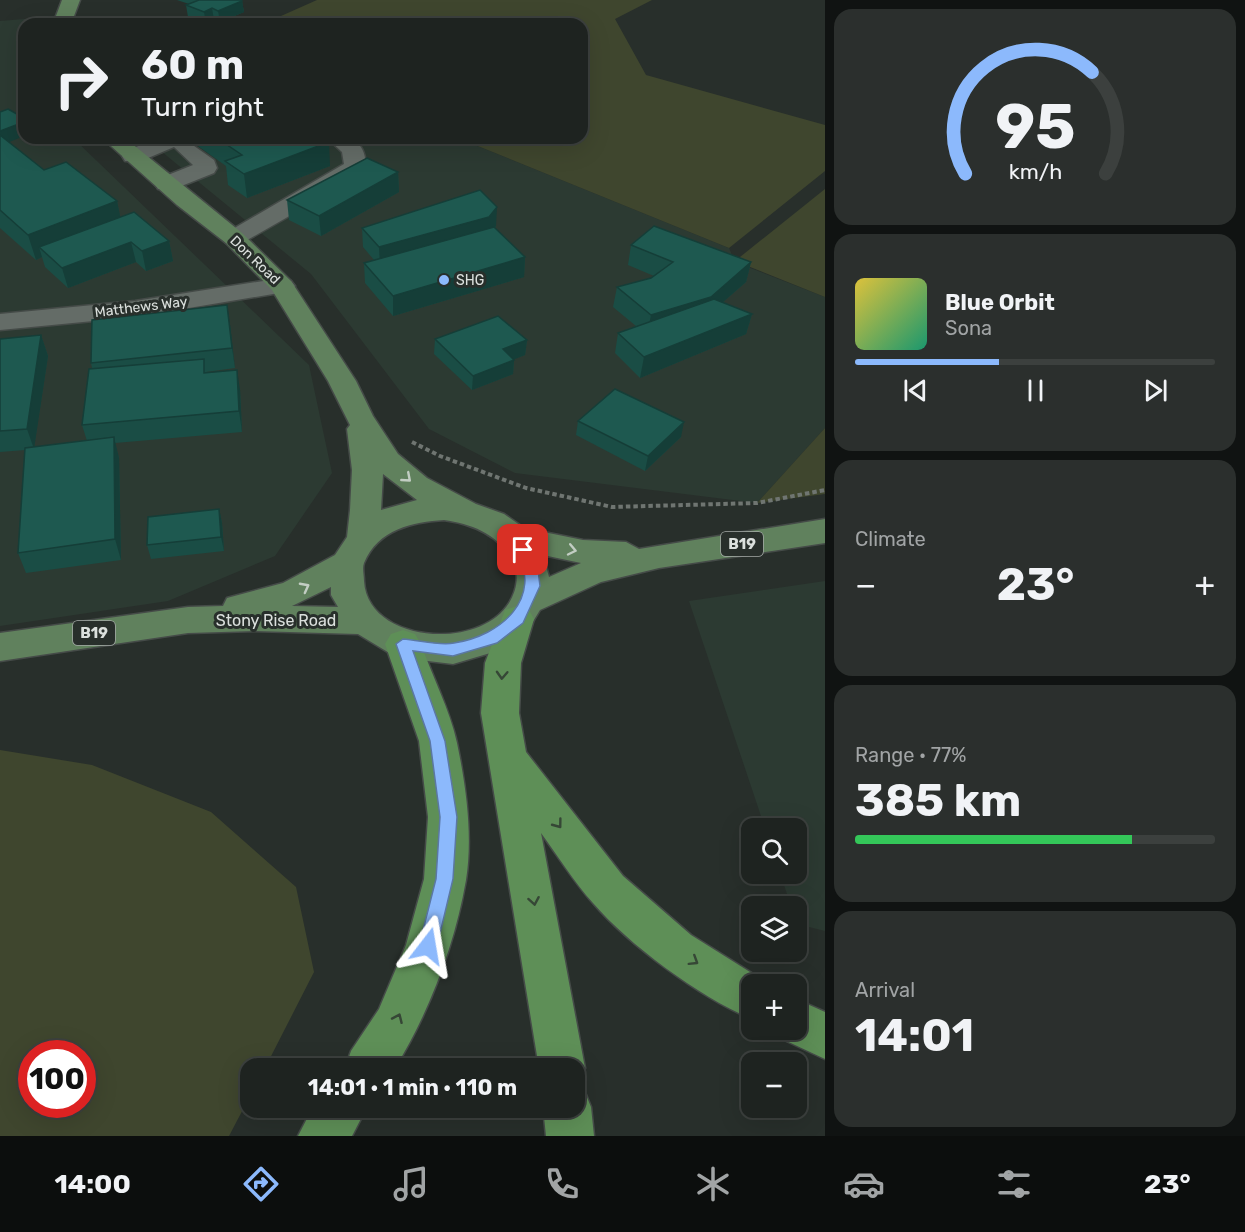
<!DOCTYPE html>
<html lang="en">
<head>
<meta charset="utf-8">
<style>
  body { margin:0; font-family:Rubik,sans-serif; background:#2b2f2d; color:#f1f3f6; height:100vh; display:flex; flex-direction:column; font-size:22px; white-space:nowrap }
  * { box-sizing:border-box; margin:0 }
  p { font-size:20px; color:#a1a4a5 }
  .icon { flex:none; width:33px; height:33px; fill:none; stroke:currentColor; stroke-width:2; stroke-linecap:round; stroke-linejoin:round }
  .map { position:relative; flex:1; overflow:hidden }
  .panel { display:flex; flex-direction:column; gap:9px; padding:9px; background:#101312; width:420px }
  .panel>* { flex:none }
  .guide { position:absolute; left:18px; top:18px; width:570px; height:126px; border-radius:18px; box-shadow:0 6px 24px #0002,0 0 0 2px #3c403e; background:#1e2320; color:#f1f3f6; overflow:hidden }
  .buttons { position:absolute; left:741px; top:818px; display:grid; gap:12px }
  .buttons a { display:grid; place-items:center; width:66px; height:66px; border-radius:12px; background:#1e2320; box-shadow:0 6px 24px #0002,0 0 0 2px #3c403e; font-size:30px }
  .speed { position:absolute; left:18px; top:1040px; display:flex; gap:12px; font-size:30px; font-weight:700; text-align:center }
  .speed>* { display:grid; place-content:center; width:78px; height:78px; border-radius:50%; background:#1e2320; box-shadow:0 6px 24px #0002,0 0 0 2px #3c403e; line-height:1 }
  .speed .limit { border:9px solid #d22; background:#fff; color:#111 }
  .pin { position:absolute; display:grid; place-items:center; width:51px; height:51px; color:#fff; margin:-26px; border-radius:12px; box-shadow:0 3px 9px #0006 }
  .me { position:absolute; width:66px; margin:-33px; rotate:14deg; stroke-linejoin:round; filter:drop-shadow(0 0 4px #0008) }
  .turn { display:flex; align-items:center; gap:21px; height:126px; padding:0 24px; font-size:27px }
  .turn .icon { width:78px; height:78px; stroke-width:2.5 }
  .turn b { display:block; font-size:42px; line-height:51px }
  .big { font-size:45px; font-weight:700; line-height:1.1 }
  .panel .widget { flex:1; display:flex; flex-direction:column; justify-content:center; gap:9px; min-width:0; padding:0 21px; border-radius:18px; background:#2b2f2d }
  .panel .dial { align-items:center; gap:0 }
  .dial svg { height:156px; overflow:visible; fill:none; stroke:#3c403e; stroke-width:7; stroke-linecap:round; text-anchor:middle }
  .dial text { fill:#f1f3f6; stroke:none }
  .song { display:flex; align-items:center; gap:18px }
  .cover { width:72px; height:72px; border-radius:9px; background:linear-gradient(135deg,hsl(50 70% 55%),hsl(160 70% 35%)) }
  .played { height:6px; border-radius:3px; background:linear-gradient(90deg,#8cb9fc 40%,#3c403e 40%) }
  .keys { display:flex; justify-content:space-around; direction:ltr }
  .heat { display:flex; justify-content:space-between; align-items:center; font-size:33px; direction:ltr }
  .charge { height:9px; border-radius:4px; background:linear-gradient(90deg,#34c759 77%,#3c403e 0) }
  .trip { position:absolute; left:240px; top:1058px; width:345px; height:60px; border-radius:18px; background:#1e2320; box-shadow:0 6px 24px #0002,0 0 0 2px #3c403e; font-weight:700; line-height:60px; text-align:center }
  .tabs { display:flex; height:96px; justify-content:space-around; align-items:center; background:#0c0e0d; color:#a1a4a5 }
  .tabs .icon { width:42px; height:42px }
  .tabs .on { color:#8cb9fc }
  .tabs b { font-size:27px; color:#f1f3f6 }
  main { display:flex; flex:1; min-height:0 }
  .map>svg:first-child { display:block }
  .built { fill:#2c3a32 }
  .green { fill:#3f462e; fill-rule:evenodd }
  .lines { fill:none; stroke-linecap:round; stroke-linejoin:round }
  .minor-casing { stroke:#454b48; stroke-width:3 }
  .major-casing { stroke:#454b48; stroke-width:3 }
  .highway-casing { stroke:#454b48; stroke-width:3 }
  .path { stroke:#6f7571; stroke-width:4; stroke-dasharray:4.5 3; stroke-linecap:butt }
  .minor { fill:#646c67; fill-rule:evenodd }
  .major { fill:#60815d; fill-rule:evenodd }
  .highway { fill:#5e8f57; fill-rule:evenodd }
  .wall { fill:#1a4d45 }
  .shaded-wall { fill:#153e38 }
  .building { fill:#1e5950; stroke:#153e38; stroke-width:1.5 }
  .oneway { stroke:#c2cdc3 }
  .oneway2 { stroke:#364736 }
  .route { fill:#8cb9fc; stroke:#5b78a4; stroke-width:1.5 }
  .poi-dot { fill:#8cb9fc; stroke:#282f2b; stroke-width:2 }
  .labels { text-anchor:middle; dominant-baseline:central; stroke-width:6; stroke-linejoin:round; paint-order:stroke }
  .far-street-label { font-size:14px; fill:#dbe0dd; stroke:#282f2b }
  .far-poi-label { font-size:14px; fill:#dbe0dd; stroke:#282f2b; text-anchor:start }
  .shield { fill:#282f2b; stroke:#a5aba8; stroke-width:1.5 }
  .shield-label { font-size:15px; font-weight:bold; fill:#dbe0dd }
  .street-label { font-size:16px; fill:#dbe0dd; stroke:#282f2b }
</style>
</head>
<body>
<main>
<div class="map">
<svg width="825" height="1136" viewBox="0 0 825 1136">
  <rect width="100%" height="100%" fill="#282f2b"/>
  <g class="built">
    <polygon points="36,18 33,24 24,24 22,53 24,62 24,138 73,138 309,365 332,473 275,556 168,601 0,626 0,21"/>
    <polygon points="145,138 458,138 729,248 735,262 825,297 825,428 757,503 515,473 429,429 311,274"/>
    <polygon points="825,581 825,931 797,924 796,906 791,906 780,873 796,873 796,828 765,828 689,601"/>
  </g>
  <g class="green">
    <polygon points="317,0 652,0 615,19 646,75 825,125 825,171 729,248 458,138 582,138 582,24 263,24"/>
    <polygon points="825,189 825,297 735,261"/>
    <polygon points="825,428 825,494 757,503"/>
    <path d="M0 750 92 765 211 812 296 887 314 972 265 1068H250V1096L229 1136H0ZM32 1053H82V1104H32Z"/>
  </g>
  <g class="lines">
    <g class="minor-casing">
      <g id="minor">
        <polygon points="160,138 189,138 187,141 214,160 217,168 214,173 174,189 158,189 155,184 158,179 193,165 174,147 141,161 125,161 122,156 125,151"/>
        <path d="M327 138C349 138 364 137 366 165L354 179 242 243H226L222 238 226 233 344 164 342 152Z"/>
        <polygon points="282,278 291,281 295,286 291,291 135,317 0,330 0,314 135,301"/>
      </g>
    </g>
    <g class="major-casing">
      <g id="major">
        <polygon points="62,0 80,0 71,24 53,24"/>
        <path d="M102 138H125L242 233 291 281 356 381 373 416 398 454 427 478 476 504 504 514 524 528 583 540 626 542 639 549 825 519V543L659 568 601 582 540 610 529 628 504 649 453 664 403 658 391 654 358 634 255 631 188 633 0 661V633L188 607 223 606 227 598 283 583 335 555 347 537 350 510 352 470 347 429 350 425 328 381 272 290 226 243 177 205ZM383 474 417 500 381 510ZM444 520C472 524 498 534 512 560 520 574 517 590 509 603 478 652 367 642 364 581 364 575 362 568 364 563 378 529 413 522 444 520ZM543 555 581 563 549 577ZM331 587V595L338 607 292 606Z"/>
      </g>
    </g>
    <g class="highway-casing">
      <g id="highway">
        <path d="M517 606 529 610 534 619 521 663 519 713 526 752 623 876 691 935 769 984H752V1019C701 998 629 945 593 903 574 882 558 856 541 833L585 1068 579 1085 575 1086 584 1090 591 1107 594 1136H546L543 1107H574V1068H539L481 713 485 663 505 610Z"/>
        <path d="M403 630 415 634 421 644C432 676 450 710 457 743 466 786 473 836 466 880 455 944 429 1013 395 1068H345L351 1051 379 1009 406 945 424 879 428 817 419 741 385 644 391 634Z"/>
        <polygon points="796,999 825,1012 825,1059 780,1038 776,1029 796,1029"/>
        <polygon points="313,1107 367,1107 352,1136 298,1136"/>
      </g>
    </g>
    <polyline class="path" points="412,442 440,456 526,488 612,507 757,503 825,490"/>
    <use href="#minor" class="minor"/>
    <use href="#major" class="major"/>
    <use href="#highway" class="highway"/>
  </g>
  <g class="wall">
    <polygon points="177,0 241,0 242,1 244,12 220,22 214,20 206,24 188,17 186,5 189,4"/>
    <polygon points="0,112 9,142 44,170 117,201 120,217 169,241 173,261 146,271 136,262 68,288 45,267 42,257 36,260 0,228"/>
    <polygon points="188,138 322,138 330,166 247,198 228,185 226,166 188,139"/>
    <polygon points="398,172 399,192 321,236 289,220 287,200"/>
    <polygon points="496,226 495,228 525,257 524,277 393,316 365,283 364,263 374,260 363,247 362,228"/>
    <polygon points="631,245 751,262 746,282 723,302 752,314 746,334 640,378 615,353 618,333 636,326 613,307 617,287 651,278 654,276 628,265"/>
    <polygon points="230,325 235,368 206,372 240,390 242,432 115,443 119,458 121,560 26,573 18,553 25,450 0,452 0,339 41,335 48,356 34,447 87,441 82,425 92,368 91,363"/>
    <polygon points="435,339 527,340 525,355 514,359 513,374 472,390 434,354"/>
    <polygon points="578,421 681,437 645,471 576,435"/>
    <polygon points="219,509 222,523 224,551 151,559 147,545"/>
  </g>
  <g class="shaded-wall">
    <polygon points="242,1 244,12 220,22 218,11"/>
    <polygon points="212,8 214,20 206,24 204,12"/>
    <polygon points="24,122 24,136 0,146 0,131"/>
    <polygon points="329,142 330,166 247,198 244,174"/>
    <polygon points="398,172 399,192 321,236 319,216"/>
    <polygon points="117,201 122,225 39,247 42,257 36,260 28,235"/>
    <polygon points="497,207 496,226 488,237 380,267 379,247"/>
    <polygon points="169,241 173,261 146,271 142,251"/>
    <polygon points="131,242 136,262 68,288 62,268"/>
    <polygon points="525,257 524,277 393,316 393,296"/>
    <polygon points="751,262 746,282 706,317 647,335 651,315"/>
    <polygon points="227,305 230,325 235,368 232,348"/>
    <polygon points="752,314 746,334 640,378 644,357"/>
    <polygon points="41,335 48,356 34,449 27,429"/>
    <polygon points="527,340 525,355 502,364 503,349"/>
    <polygon points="514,360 513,374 472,390 473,376"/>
    <polygon points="237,370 240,390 242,432 239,411"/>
    <polygon points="684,422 681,437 645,471 648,456"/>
    <polygon points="114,437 119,458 121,560 115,539"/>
    <polygon points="219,509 222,523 224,551 221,537"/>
  </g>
  <g class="building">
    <polygon points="199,0 241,0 242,1 218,11 212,8 204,12 186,5"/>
    <polygon points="8,109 24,118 24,122 0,131 0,112"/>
    <polygon points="0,135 44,170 66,162 117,201 28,235 0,210"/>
    <polygon points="217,138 322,138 329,142 244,174 225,161 242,155"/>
    <polygon points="367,158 398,172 319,216 287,200"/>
    <polygon points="480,190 497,207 489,217 379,247 362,228"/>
    <polygon points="134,212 169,241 142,251 131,242 62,268 39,247"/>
    <polygon points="654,226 751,262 711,297 651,315 617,287 651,278 673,262 631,245"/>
    <polygon points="494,227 525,257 393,296 364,263"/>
    <polygon points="714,299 752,314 644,357 618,333"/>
    <polygon points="227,305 232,348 91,363 92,320"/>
    <polygon points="498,316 527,340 503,349 514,360 473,376 435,339"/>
    <polygon points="41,335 27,429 0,431 0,339"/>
    <polygon points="204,359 204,373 237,370 239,411 82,425 89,369"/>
    <polygon points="615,389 684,422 648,456 578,421"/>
    <polygon points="114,437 115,539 18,553 25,448"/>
    <polygon points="219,509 221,537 147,545 148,517"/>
  </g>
  <defs><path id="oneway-chevron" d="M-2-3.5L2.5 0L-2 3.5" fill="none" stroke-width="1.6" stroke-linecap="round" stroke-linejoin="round" transform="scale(1.5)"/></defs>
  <g class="oneway">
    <use href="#oneway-chevron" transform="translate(407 478) rotate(41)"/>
    <use href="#oneway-chevron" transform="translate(572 550) rotate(12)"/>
    <use href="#oneway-chevron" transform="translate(305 587) rotate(-28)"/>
  </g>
  <g class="oneway2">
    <use href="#oneway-chevron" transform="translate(502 675) rotate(93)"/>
    <use href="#oneway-chevron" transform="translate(558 824) rotate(53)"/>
    <use href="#oneway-chevron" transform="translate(534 901) rotate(80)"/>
    <use href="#oneway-chevron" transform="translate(694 961) rotate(32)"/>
    <use href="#oneway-chevron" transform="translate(398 1018) rotate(-66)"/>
  </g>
  <path class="route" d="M523 545 528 546 537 562 540 586 523 623 497 643 453 656 413 651 445 741 457 817 453 879 437 946 434 952 428 954 421 952 419 946 436 879 440 817 430 741 396 644 403 639C419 640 439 646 454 643 501 636 544 598 516 550Z"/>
  <circle class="poi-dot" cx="444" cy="280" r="6"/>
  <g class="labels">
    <g class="far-street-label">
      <text transform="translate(255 260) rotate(44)">Don Road</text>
      <text transform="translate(141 307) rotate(-7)">Matthews Way</text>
    </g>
    <g class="far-poi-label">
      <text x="456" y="280">SHG</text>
    </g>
    <g class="shield">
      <rect x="721" y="532" width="42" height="24" rx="4.5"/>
      <rect x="73" y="621" width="42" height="24" rx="4.5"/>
    </g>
    <g class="shield-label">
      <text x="742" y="544">B19</text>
      <text x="94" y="633">B19</text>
    </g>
    <g class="street-label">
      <text x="276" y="620">Stony Rise Road</text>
    </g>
  </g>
</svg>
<div class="buttons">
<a><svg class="icon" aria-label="search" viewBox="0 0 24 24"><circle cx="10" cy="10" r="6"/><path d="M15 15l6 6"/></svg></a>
<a><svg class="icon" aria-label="layers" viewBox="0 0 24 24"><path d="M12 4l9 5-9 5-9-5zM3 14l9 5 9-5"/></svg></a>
<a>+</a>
<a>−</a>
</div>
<div class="speed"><div class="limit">100</div></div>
<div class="pin" style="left:523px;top:550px;background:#d93025"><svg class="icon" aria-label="arrive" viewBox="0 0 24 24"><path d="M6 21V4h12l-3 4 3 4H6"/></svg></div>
<svg class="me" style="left:428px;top:946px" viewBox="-20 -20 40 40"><path d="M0-17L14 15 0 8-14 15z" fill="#8cb9fc" stroke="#fff" stroke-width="4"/></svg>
<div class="trip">14:01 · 1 min · 110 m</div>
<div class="guide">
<div class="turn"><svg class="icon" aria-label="right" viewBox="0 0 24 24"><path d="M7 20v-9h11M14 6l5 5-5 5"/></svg><div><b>60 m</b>Turn right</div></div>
</div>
</div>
<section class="panel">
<div class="widget dial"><svg viewBox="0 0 100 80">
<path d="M14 69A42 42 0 1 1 86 69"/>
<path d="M14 69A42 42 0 0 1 79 17" stroke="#8cb9fc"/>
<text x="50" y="56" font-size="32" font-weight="700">95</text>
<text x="50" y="72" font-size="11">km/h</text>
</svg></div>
<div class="widget">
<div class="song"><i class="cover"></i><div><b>Blue Orbit</b><p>Sona</p></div></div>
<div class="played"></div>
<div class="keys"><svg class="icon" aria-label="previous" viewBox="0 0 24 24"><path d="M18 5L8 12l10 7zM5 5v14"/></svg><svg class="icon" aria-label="pause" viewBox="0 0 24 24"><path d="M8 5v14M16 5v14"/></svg><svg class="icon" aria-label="next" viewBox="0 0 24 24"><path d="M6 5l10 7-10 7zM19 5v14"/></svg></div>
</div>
<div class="widget"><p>Climate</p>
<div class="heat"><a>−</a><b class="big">23°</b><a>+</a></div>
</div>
<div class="widget"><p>Range · 77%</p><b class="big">385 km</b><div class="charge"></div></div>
<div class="widget"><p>Arrival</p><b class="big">14:01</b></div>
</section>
</main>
<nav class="tabs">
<b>14:00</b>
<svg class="icon on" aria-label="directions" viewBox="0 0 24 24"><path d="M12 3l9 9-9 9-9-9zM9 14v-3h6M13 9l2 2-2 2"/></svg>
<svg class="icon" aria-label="music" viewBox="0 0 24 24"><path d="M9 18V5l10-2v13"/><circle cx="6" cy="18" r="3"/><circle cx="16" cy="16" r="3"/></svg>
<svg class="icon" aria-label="phone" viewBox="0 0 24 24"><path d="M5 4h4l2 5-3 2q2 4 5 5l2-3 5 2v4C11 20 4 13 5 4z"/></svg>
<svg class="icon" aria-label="climate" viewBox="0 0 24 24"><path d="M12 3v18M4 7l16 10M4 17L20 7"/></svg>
<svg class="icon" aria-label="car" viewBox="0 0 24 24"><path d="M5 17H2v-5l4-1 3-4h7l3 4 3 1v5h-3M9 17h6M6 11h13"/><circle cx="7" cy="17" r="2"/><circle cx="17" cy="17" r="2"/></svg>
<svg class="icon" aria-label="filters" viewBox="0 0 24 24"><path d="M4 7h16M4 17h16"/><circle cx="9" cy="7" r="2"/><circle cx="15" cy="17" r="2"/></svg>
<b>23°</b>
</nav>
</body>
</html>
